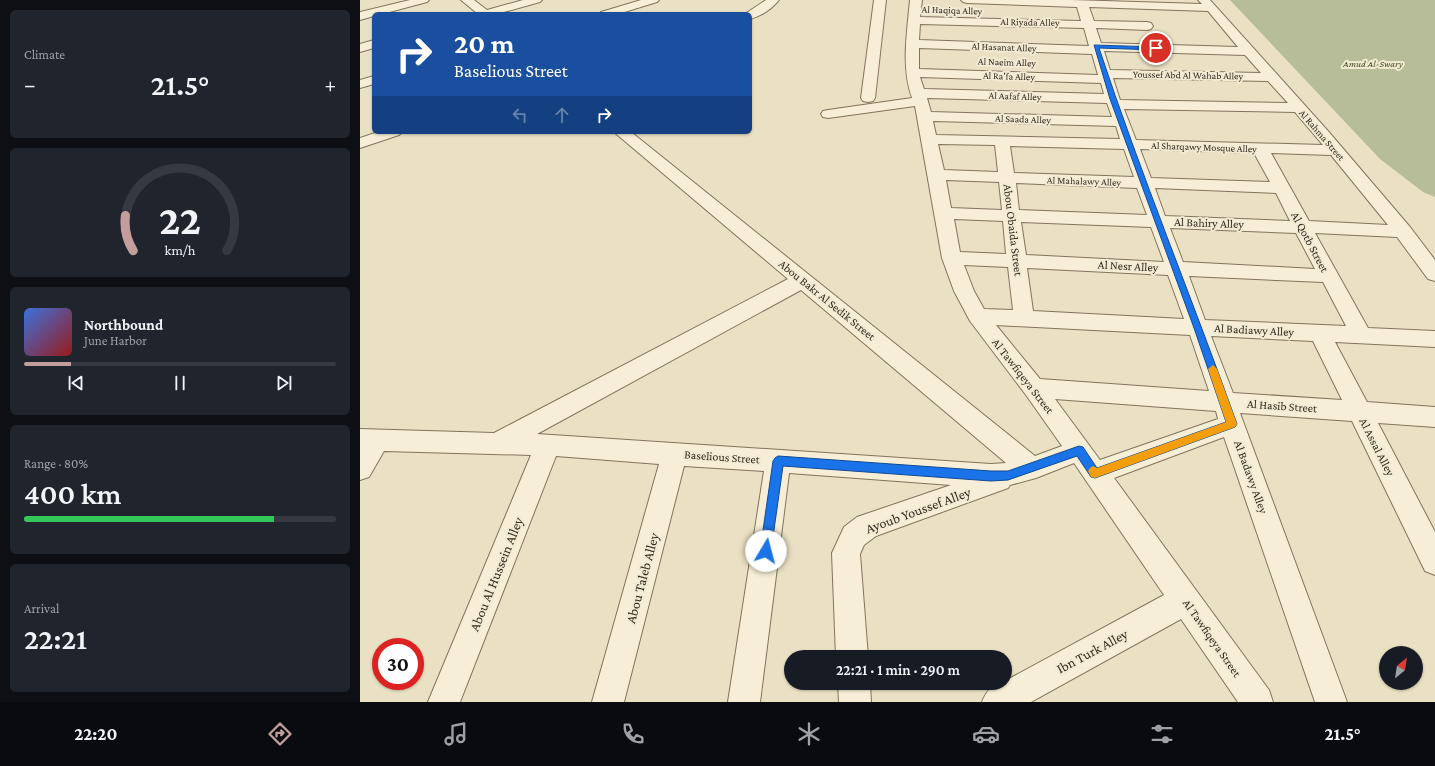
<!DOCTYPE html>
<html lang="en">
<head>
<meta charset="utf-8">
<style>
  body { margin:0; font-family:"Crimson Pro",serif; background:#20242c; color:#f1f3f6; height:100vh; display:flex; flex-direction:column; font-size:15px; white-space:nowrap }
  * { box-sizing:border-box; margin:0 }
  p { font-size:13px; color:#9ea1a6 }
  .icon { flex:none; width:22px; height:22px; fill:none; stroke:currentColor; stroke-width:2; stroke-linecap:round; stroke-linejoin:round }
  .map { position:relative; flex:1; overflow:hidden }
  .panel { display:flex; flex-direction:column; gap:10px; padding:10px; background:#0d0f14; width:360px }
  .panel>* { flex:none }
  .hud { position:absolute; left:12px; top:12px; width:380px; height:122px; border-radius:6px; box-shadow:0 1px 3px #0004; background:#1a4fa0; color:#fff; overflow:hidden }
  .needle { width:26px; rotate:30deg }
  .fabs { position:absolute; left:1019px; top:646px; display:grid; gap:8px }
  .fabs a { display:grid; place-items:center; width:44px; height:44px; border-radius:50%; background:#171b24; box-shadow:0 1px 3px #0004; font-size:20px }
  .speed { position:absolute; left:12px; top:638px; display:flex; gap:8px; font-size:20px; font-weight:700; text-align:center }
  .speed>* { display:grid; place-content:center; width:52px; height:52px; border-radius:50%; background:#171b24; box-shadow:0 1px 3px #0004; line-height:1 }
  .speed .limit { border:6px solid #d22; background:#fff; color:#111 }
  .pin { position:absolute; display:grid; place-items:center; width:34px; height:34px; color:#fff; margin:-17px; border:2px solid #fff; border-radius:50%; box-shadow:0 1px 4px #0007 }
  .me { position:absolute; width:44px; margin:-22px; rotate:8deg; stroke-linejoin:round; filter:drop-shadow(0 0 3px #0008) }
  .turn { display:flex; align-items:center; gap:14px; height:84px; padding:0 16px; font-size:18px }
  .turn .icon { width:52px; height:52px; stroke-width:2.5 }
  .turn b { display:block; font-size:28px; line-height:34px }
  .lanes { display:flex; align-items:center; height:38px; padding:0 16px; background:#0003; justify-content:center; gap:20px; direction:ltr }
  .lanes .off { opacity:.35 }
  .big { font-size:30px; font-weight:600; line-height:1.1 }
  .panel .widget { flex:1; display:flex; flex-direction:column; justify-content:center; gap:6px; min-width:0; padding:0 14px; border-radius:6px; background:#20242c }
  .panel .dial { align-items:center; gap:0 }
  .dial svg { height:104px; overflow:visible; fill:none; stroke:#363941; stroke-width:7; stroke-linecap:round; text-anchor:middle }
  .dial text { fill:#f1f3f6; stroke:none }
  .song { display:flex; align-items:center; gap:12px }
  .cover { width:48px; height:48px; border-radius:6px; background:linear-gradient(135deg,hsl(220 70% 55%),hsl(0 70% 35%)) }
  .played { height:4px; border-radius:2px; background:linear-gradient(90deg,#c49e9d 15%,#363941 15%) }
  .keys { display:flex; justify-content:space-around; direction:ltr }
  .heat { display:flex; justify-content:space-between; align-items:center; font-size:22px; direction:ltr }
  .charge { height:6px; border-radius:3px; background:linear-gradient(90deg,#34c759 80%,#363941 0) }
  .trip { position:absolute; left:424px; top:650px; width:228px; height:40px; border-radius:20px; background:#171b24; box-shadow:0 1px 3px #0004; font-weight:600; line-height:40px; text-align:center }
  .tab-bar { display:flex; height:64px; justify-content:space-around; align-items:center; background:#090b0e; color:#9ea1a6 }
  .tab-bar .icon { width:28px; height:28px }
  .tab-bar .active { color:#c49e9d }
  .tab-bar b { font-size:18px; color:#f1f3f6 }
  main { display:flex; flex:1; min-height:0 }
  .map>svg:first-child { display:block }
  .cemetery { fill:#b6bd98 }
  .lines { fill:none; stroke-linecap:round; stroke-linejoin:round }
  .minor-casing { stroke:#83735c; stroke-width:2 }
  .minor { fill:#f6eed6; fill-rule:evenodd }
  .route { fill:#1a73e8; stroke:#114b97 }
  .slow { fill:#f59e0b }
  .labels { text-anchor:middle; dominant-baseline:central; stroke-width:4; stroke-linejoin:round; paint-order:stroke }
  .far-street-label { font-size:10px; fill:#342a1f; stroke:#f2ebd3 }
  .far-park-label { font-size:10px; font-style:italic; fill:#434f27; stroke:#f2ebd3 }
  .street-label { font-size:12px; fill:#342a1f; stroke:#f2ebd3 }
  .near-street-label { font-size:14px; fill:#342a1f; stroke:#f2ebd3 }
</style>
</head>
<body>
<main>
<section class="panel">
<div class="widget"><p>Climate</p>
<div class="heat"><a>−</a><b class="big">21.5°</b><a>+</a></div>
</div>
<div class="widget dial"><svg viewBox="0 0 100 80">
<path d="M14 69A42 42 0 1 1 86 69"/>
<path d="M14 69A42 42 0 0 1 8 42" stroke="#c49e9d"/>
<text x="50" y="56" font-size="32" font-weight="700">22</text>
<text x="50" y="72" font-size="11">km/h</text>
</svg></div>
<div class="widget">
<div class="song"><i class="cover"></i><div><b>Northbound</b><p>June Harbor</p></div></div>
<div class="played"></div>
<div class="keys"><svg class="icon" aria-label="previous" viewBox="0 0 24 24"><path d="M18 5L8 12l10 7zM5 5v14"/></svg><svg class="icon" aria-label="pause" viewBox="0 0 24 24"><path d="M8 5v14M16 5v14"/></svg><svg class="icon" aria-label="next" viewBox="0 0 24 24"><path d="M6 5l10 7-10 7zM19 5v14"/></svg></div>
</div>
<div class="widget"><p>Range · 80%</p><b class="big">400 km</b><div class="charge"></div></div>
<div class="widget"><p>Arrival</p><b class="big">22:21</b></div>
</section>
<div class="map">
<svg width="1075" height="702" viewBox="0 0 1075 702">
  <rect width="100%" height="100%" fill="#eae1c4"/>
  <polygon class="cemetery" points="870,0 1075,0 1075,197 1063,192 1020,159"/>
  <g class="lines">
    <g class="minor-casing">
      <g id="minor">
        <polygon points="50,0 69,0 67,2 22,14 14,14 14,16 0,20 0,12"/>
        <polygon points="101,0 114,0 127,10 163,0 182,0 180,2 137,14 118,14"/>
        <polygon points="281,0 299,0 297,2 258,14 239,14 241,12"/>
        <path d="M406 0H419C412 9 401 16 390 19V14H385Z"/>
        <polygon points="514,0 526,0 515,98 513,101 508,102 503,101 501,98"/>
        <path d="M550 0H562L560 17 721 21 717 7 607 3 603 2 601 0H711L842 4 838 0H850L968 131 1050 227 1075 260V281L1068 279 1037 237 955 233 1008 328 1075 331V347L975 342 1007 402 1075 407V427L1018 423 1075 532V575L1065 571 992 421 880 413 987 702H955L864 437 754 478 909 690 913 702H878L821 619 671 702H622C626 692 632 683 645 683V681L804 595 714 463 676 478 650 485 648 488 516 536 504 545 500 554 508 657H476L472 553 484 527 497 517 591 485 429 473 400 702H368L404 471 324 466 264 702H232L299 464 196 456 100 702H68L171 455 24 451 9 477 0 480V429L134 433 428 279 254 132H271L675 456 702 446 666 395 610 321 594 291 582 258 555 106 468 118 463 117 461 114 463 111 468 110 552 98C541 67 547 33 550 0ZM729 7 848 11 878 47 741 43 736 28 787 30 791 29 793 26 791 23 787 22 734 21ZM560 24 724 28 729 46 559 40ZM559 48 732 54 738 75 559 69ZM744 51 885 55 901 73 750 70ZM560 77 741 83 744 94 564 89ZM753 78 908 81 928 103 760 100ZM567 98 747 103 752 117 571 112ZM764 109 935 112 963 145 776 140ZM573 121 756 126 760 139 576 135ZM578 144 635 145 638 172 584 170ZM650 146 764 149 774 177 654 173ZM780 149 894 153 910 182 791 178ZM911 153 971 155 1028 225 949 221ZM586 180 639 182 642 210 591 208ZM656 183 777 188 787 215 659 210ZM795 188 916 193 930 221 805 216ZM594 219 643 221 646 254 600 252ZM661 222 791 227 804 262 666 255ZM810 228 936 233 955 269 823 262ZM604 265 648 267 653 310 624 309 614 291ZM667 268 808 275 824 319 673 311ZM829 276 963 282 986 326 845 320ZM441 290 646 463 631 464 177 434ZM636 325 830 335 849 391 680 379ZM851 336 953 341 982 400 873 393ZM695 399 856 411 858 419 740 460Z"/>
        <polygon points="14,40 14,48 0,52 0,44"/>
        <polygon points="14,76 14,84 0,88 0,80"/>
        <polygon points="18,132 42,132 39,135 0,148 0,138"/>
        <polygon points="478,683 510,683 511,702 479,702"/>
      </g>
    </g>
    <use href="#minor" class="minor"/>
  </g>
  <path class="route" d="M734 45 796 47 799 48 796 50 739 48C781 175 832 298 877 424L875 427 735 478 731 477 717 456 648 480 631 481 423 466 411 551 410 555 406 557 401 555 400 551 413 461 415 458 418 456 631 471H648L719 446 723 447 737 468 866 422 834 328 750 99Z"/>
  <polygon class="slow" points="853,365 857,369 877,424 875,427 735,478 731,477 728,471 730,468 733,466 737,468 866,422 848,369"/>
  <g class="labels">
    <g class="far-street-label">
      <text transform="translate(592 10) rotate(2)">Al Haqiqa Alley</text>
      <text transform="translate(670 22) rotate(1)">Al Riyada Alley</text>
      <text transform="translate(644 47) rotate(2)">Al Hasanat Alley</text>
      <text transform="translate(647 62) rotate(2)">Al Naeim Alley</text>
      <text transform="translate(828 75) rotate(1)">Youssef Abd Al Wahab Alley</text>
      <text transform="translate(649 76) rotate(2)">Al Ra'fa Alley</text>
      <text transform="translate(655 96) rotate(2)">Al Aafaf Alley</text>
      <text transform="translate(663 119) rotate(2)">Al Saada Alley</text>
      <text transform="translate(962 135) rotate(49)">Al Rahma Street</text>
      <text transform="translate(844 147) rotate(2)">Al Sharqawy Mosque Alley</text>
      <text transform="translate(724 181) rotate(2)">Al Mahalawy Alley</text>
    </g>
    <g class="far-park-label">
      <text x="1013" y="63">Amud Al-Swary</text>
    </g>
    <g class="street-label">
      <text transform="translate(849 223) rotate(2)">Al Bahiry Alley</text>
      <text transform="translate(653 230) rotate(83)">Abou Obaida Street</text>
      <text transform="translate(950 242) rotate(62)">Al Qotb Street</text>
      <text transform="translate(768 266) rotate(3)">Al Nesr Alley</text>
      <text transform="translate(467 300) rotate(39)">Abou Bakr Al Sedik Street</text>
      <text transform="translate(894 330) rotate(3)">Al Badiawy Alley</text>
      <text transform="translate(663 376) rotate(52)">Al Tawfiqeya Street</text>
      <text transform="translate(922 406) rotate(4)">Al Hasib Street</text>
      <text transform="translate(1017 447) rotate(63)">Al Assal Alley</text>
      <text transform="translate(362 457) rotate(4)">Baselious Street</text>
      <text transform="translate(891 477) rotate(70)">Al Badawy Alley</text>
      <text transform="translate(852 638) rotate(55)">Al Tawfiqeya Street</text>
    </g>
    <g class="near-street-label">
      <text transform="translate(558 510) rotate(-20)">Ayoub Youssef Alley</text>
      <text transform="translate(136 574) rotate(-68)">Abou Al Hussein Alley</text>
      <text transform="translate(282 578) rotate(-75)">Abou Taleb Alley</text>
      <text transform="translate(732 651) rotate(-28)">Ibn Turk Alley</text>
    </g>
  </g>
</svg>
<div class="fabs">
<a><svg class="needle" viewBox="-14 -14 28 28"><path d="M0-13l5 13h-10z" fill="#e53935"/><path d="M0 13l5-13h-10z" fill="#9ea1a6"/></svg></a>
</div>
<div class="speed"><div class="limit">30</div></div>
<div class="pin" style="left:796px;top:48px;background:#d93025"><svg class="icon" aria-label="arrive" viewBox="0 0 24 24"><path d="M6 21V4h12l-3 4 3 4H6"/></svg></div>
<svg class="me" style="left:406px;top:551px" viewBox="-20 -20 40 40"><circle r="19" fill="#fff"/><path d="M0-13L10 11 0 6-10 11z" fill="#1a73e8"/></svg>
<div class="trip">22:21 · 1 min · 290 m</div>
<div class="hud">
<div class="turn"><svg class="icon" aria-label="right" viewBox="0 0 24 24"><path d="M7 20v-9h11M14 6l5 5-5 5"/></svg><div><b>20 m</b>Baselious Street</div></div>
<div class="lanes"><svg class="icon off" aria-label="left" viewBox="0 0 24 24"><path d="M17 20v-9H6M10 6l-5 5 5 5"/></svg><svg class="icon off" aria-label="ahead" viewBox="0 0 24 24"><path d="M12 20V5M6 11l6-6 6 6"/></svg><svg class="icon" aria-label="right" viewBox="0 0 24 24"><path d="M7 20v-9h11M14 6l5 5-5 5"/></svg></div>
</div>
</div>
</main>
<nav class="tab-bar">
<b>22:20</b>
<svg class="icon active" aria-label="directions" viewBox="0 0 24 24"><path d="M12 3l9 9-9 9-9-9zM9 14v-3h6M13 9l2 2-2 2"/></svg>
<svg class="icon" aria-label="music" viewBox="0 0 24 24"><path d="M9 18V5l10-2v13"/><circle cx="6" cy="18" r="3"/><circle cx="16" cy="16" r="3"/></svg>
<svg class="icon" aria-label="phone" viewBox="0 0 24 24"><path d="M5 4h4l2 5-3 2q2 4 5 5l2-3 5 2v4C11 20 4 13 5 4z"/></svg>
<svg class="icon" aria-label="climate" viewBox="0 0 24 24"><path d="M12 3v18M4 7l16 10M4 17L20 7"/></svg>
<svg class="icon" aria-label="car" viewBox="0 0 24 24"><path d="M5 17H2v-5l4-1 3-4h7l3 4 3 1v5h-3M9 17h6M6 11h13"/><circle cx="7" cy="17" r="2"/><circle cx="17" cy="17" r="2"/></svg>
<svg class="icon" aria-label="filters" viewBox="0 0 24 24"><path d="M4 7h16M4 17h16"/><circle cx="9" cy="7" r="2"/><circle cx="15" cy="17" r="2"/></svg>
<b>21.5°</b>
</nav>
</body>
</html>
